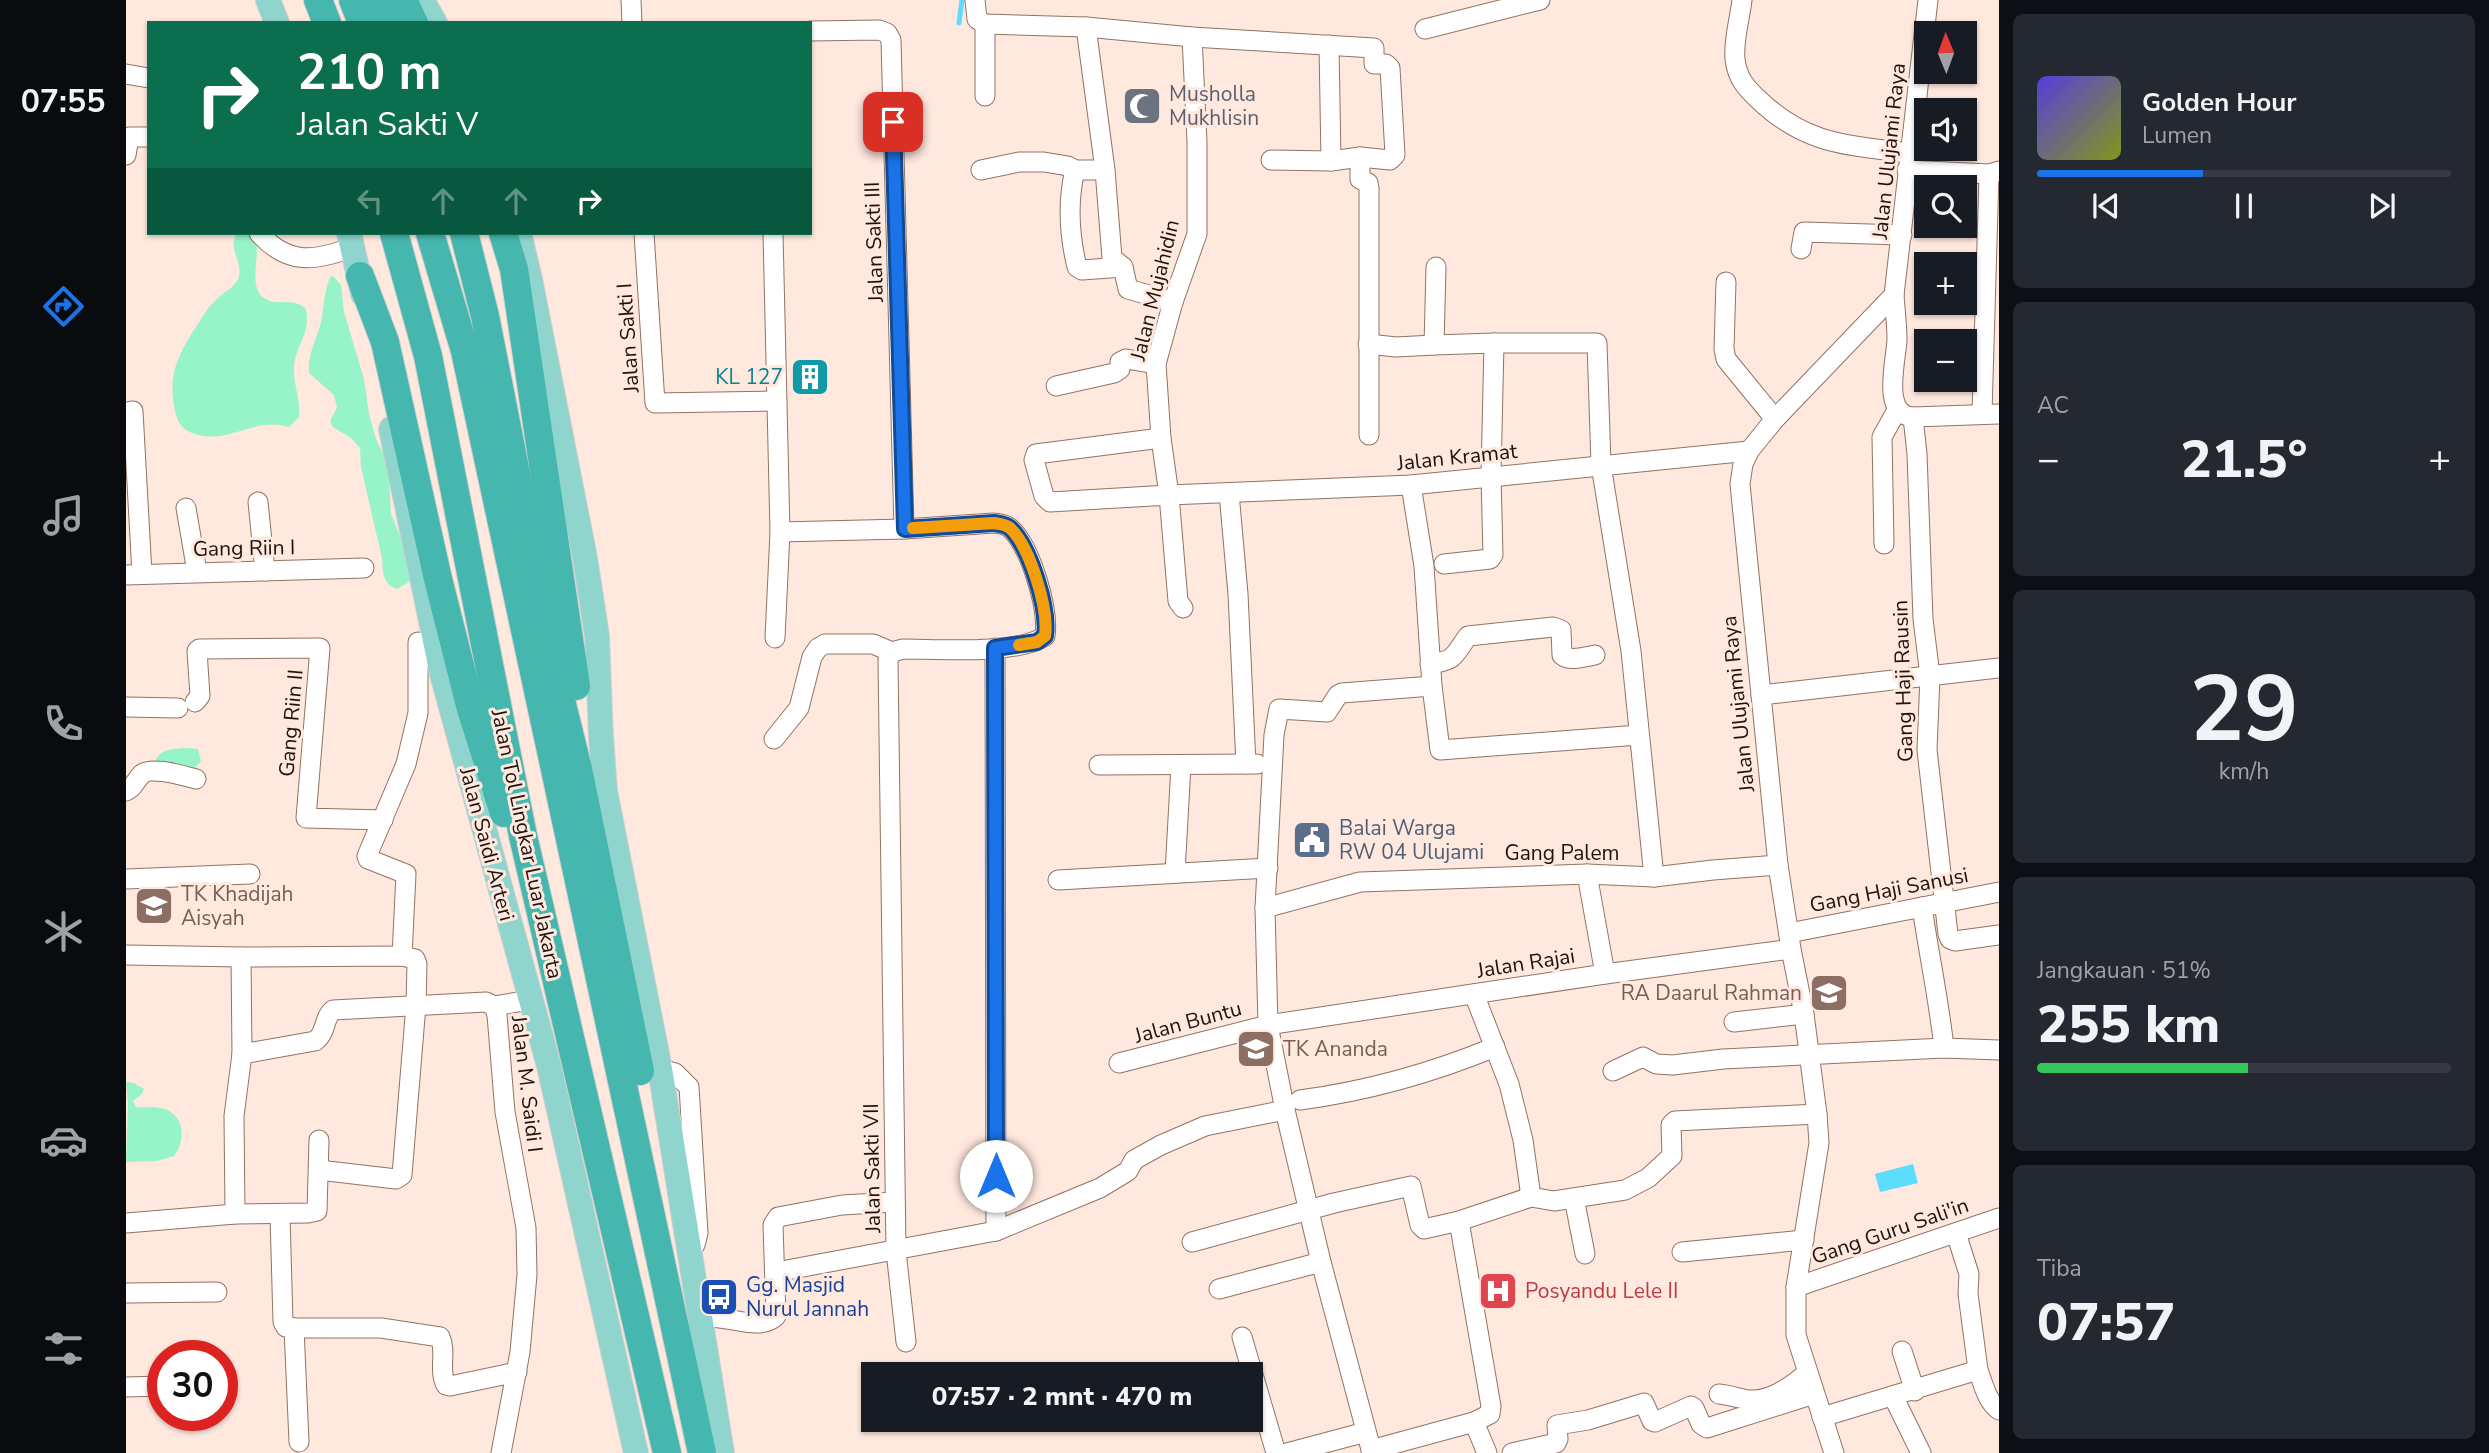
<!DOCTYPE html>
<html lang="id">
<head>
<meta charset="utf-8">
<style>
  body { margin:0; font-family:"Nunito Sans",sans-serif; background:#242831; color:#f1f3f6; height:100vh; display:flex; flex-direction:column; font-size:26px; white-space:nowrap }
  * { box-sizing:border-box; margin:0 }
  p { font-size:23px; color:#9ea1a6 }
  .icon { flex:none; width:38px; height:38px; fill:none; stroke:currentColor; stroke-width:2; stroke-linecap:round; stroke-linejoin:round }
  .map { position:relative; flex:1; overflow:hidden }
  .side { display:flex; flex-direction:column; gap:14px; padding:14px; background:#0d0f14; width:490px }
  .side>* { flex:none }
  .guide { position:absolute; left:21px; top:21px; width:665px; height:214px; border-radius:0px; box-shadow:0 2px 5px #0004; background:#0b6e4f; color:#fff; overflow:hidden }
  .needle { width:46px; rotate:359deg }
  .buttons { position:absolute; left:1788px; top:21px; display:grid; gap:14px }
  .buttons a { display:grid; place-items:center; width:63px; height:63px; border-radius:0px; background:#171b24; box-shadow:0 2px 5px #0004; font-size:35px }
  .speed { position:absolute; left:21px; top:1340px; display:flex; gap:14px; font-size:35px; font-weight:700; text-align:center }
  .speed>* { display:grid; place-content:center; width:91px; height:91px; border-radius:50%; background:#171b24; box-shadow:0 2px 5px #0004; line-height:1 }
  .speed .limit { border:10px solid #d22; background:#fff; color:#111 }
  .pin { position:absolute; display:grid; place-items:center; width:60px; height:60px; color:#fff; margin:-30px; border-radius:14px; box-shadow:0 4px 10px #0006 }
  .me { position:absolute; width:77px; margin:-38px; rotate:0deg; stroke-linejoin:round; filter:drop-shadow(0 0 5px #0008) }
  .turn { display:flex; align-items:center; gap:24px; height:147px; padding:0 35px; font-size:32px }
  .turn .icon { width:91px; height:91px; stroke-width:2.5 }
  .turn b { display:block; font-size:49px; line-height:60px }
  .lanes { display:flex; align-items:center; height:66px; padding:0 35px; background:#0003; justify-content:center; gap:35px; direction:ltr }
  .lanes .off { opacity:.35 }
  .big { font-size:52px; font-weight:800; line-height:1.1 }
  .side .tile { flex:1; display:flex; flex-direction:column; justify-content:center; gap:10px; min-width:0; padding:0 24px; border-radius:10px; background:#242831 }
  .side .dial { align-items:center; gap:0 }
  .dial b { font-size:91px; line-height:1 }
  .song { display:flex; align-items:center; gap:21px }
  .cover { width:84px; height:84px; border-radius:10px; background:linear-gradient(135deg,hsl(250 70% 55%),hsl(70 70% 35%)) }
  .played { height:7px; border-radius:4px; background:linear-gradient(90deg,#1a73e8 40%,#363941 40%) }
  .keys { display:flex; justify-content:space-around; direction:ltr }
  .heat { display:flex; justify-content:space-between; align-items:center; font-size:38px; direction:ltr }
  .charge { height:10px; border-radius:5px; background:linear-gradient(90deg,#34c759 51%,#363941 0) }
  .trip { position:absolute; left:735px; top:1362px; width:402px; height:70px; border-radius:0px; background:#171b24; box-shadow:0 2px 5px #0004; font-weight:800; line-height:70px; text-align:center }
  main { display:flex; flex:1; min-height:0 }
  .tab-bar { display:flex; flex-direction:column; width:126px; justify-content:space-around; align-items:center; background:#090b0e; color:#9ea1a6 }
  .tab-bar .icon { width:49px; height:49px }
  .tab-bar .current { color:#1a73e8 }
  .tab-bar b { font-size:32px; color:#f1f3f6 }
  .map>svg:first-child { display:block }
  .green { fill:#96f4c8 }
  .water { fill:#5cddfe }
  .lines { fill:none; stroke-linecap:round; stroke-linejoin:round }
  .stream { stroke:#5cddfe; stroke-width:5 }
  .minor-casing { stroke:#937263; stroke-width:21 }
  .major-casing { stroke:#d2d0cf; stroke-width:26 }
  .highway-casing { stroke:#d2d0cf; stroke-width:30 }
  .minor { stroke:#fff; stroke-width:19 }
  .major { stroke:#90d4ce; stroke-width:24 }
  .highway { stroke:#46b7ae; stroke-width:28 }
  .route-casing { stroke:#114b97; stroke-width:18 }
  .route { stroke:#1a73e8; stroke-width:12 }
  .slow { stroke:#f59e0b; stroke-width:12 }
  .labels { text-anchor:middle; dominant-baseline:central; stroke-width:6; stroke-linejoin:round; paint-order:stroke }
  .worship-label { font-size:21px; fill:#5b616d; stroke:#ffe8de; text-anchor:start }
  .street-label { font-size:21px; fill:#1f130d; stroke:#ffe8de }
  .culture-label { font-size:21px; fill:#0d838f; stroke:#ffe8de; text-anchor:end }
  .service-label { font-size:21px; fill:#4e5e75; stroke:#ffe8de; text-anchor:start }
  .education-label { font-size:21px; fill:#785e54; stroke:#ffe8de; text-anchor:start }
  .transit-label { font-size:21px; fill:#164399; stroke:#ffe8de; text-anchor:start }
  .health-label { font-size:21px; fill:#be3a42; stroke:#ffe8de; text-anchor:start }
</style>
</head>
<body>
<main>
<nav class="tab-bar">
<b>07:55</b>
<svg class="icon current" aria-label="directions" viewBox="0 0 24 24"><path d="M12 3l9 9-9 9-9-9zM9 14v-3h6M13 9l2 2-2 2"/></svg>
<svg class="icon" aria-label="music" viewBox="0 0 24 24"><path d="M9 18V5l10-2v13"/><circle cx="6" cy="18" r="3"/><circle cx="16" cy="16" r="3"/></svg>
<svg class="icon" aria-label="phone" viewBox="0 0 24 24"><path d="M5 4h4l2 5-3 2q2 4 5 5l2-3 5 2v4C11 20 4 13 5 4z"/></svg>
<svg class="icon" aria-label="climate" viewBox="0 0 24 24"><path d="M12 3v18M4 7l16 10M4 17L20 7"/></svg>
<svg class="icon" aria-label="car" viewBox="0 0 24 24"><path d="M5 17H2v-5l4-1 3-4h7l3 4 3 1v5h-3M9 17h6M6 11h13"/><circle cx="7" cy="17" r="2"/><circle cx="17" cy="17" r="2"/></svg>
<svg class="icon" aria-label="filters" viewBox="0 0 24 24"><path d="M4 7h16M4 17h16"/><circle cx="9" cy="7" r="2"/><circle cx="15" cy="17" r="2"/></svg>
</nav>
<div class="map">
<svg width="1873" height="1453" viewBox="0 0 1873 1453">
  <rect width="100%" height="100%" fill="#ffe8de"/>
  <g class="green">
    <path d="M111 233H121L130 239C135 259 117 297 149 302 161 303 170 300 180 309 185 336 169 345 168 367 167 384 175 400 173 417L163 427C126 416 105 445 69 434 54 429 51 421 48 406 42 374 53 353 70 327 76 318 81 308 89 301 95 294 109 287 112 279 119 263 100 248 111 233Z"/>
    <path d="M207 276 215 285 218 312 238 379 243 414 250 439 262 464 265 514 278 546 284 575 283 582 271 589C256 584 257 571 256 558L235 467 234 448 225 438 207 427 204 421 211 408 208 395 183 373C181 355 191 339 195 322 198 307 198 292 204 277Z"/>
    <path d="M61 748 72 749 75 761 68 769 29 762C34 748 48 749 61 748Z"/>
    <path d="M0 1082 8 1083 18 1089 15 1095 7 1101 10 1107C19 1108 29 1106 38 1109 59 1115 60 1142 48 1156L31 1161 0 1162 2 1103Z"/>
  </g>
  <polygon class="water" points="1787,1164 1792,1183 1754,1192 1749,1174"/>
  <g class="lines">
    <polyline class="stream" points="833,23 836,0"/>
    <g class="minor-casing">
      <g id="minor">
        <polyline points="505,0 506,23"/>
        <polyline points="849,0 851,19 859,24 960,27 1066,37 1248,48 1248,64 1260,64 1264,68 1269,155 1264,160 1234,157"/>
        <path d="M1616 0C1614 18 1607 41 1609 59 1611 78 1620 88 1633 100 1680 145 1722 145 1783 153"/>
        <polyline points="859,24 859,96"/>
        <polyline points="960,27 979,170 986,258 997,267 1002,289 1047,302"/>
        <polyline points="1299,29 1414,0"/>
        <polyline points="684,31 753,30 761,33 765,40 778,529"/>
        <polyline points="1066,37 1071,142 1071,234 1047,302 1030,364 1035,438 1043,495 1285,485 1623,451"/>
        <polyline points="1203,45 1205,161"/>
        <polyline points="0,74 23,78"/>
        <polyline points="0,155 3,137 23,137"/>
        <polyline points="1145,160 1205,161 1234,157 1234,179 1242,183 1243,188 1243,435"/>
        <polyline points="855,170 893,162 918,162 942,166 949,170 979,170"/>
        <path d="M949 170C941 203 943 234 951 267L956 270 997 267"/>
        <polyline points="1781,170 1863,174 1873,171"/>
        <path d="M133 233C162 266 190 261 227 247"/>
        <polyline points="518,233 529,403 651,401"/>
        <polyline points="647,233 654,532 649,638"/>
        <polyline points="1675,249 1678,232 1776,235"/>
        <polyline points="1310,267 1308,345 1368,343 1365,476 1367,555 1364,559 1318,564"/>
        <polyline points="1600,282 1598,349 1600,359 1649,419"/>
        <path d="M1768 295C1769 310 1771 325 1771 340 1770 361 1755 415 1787 417L1873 414"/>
        <polyline points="1368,343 1471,343 1475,465 1505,651 1528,877"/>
        <polyline points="1242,344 1270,347 1308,345"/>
        <polyline points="930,386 988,373 994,369 994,362 1000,359 1030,364"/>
        <polyline points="0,412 7,411 16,574"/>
        <polyline points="1856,414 1863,174"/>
        <polyline points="1787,417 1791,454 1797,619 1804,676 1801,750 1822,934 1824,939 1829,941 1873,935"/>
        <polyline points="1035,438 910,454 908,460 918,496 924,502 1043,495 1052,601 1057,608"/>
        <polyline points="1285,485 1298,566 1306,686 1314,750 1513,735"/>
        <polyline points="1103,493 1112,594 1120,764"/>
        <polyline points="132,502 139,571"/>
        <polyline points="60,508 71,572"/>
        <path d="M654 532 778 529 868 523C874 524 879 524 884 528 905 547 923 609 919 636 892 655 812 649 777 649L766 652"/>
        <polyline points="1758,544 1756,437 1771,410"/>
        <polyline points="0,575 238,568"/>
        <polyline points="869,648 870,1231"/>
        <polyline points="766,652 762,660 770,1251 780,1342"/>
        <path d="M1304 664C1331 660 1327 656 1342 636L1427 627 1435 630 1436 655C1444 662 1458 657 1469 655"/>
        <polyline points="1635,695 1873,668"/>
        <polyline points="69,702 74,696 71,651 73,649 194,648 180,818 257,820"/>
        <polyline points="0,707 52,708"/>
        <polyline points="648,739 673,708 686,657 692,648 699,644 747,644 766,652"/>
        <polyline points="973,765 1131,764"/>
        <path d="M0 791C8 788 9 781 15 775 23 765 58 776 70 779"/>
        <polyline points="1049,873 1055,765"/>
        <polyline points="1461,874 1479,974"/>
        <polyline points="0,879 124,874"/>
        <polyline points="932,880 1142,868"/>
        <path d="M1796 907C1803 955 1813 1001 1818 1048"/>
        <polyline points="1139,908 1234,882 1461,874 1528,877 1587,870 1652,865"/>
        <polyline points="1663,933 1873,892"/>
        <polyline points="0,955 115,957 276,956 289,959 291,964 290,1005 276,1175 270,1179 193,1170"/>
        <polyline points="276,956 280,874 242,859 241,856 280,764 292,713 292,642"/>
        <polyline points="1348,994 1383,1084 1397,1140 1405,1197"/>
        <polyline points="368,1006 404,1000"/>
        <polyline points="1608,1022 1678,1014"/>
        <path d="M116 1054 189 1041C201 1033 197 1018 207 1010L360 1002 368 1006 371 1015 379 1112 400 1228 401 1275 394 1352 375 1453"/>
        <polyline points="993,1063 1142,1025 1479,974 1665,949"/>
        <polyline points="534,1069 549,1073 563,1087 572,1233 569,1245 566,1247"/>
        <polyline points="1487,1071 1517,1057 1530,1064 1547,1065 1597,1059 1818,1048 1873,1050"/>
        <path d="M1174 1100C1242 1091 1306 1073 1369 1047"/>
        <polyline points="1448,1198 1459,1254"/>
        <polyline points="109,1214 108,1116 116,1054 115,957"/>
        <polyline points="154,1215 157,1322 160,1327 168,1328 173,1442"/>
        <polyline points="0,1223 109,1214 182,1213 191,1211 193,1140"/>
        <polyline points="1066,1242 1208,1203 1285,1186 1294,1225 1298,1229 1333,1221 1405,1197 1428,1201 1499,1190 1522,1178 1546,1156 1545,1125 1549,1121 1691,1114"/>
        <polyline points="1556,1252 1678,1240"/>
        <polyline points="650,1272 870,1231 974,1188 1002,1171 1008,1160 1035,1145 1079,1126 1159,1110"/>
        <polyline points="1670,1287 1873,1218"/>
        <polyline points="1093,1289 1195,1262"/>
        <polyline points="0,1293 91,1292"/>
        <path d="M575 1318C581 1318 587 1317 593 1318 610 1319 636 1330 650 1316L647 1225 652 1217 716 1205 769 1202"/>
        <path d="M168 1328H255L314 1337C321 1352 312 1370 320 1385L324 1386 391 1372"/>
        <polyline points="1116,1337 1150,1453"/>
        <polyline points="1776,1351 1789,1391"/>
        <path d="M1852 1370C1857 1383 1861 1402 1873 1410"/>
        <polyline points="0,1387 37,1386"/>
        <path d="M1593 1394C1605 1395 1616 1400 1626 1400 1646 1401 1667 1385 1681 1373"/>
        <polyline points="1767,1396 1795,1453"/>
        <polyline points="1696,1417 1852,1370 1842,1294 1843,1274 1830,1233"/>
        <polyline points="1348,1422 1361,1453"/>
        <polyline points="1245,1450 1348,1422 1364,1414 1365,1406 1333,1221"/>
        <polyline points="1161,1453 1240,1432"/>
        <polyline points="1246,1453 1195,1262 1159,1110 1142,1025 1139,908 1148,735 1153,709 1201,712 1212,695 1216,693 1306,686"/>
        <polyline points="1386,1453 1430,1443 1432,1439 1431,1425 1462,1420 1518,1403 1526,1421 1529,1422 1565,1406 1568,1408 1575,1424 1581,1428 1688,1394"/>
        <polyline points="1708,1453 1670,1335 1670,1287 1693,1143 1691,1114 1678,1014 1665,949 1652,865 1614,484 1617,464 1623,451 1649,419 1768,295 1802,0"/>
      </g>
    </g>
    <g class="major-casing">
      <g id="major">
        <polyline points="142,0 151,23"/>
        <polyline points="296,0 309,23"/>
        <polyline points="223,233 237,294"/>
        <polyline points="393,233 404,279 459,558 471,636 475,737 479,791 534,1069 596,1453"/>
        <polyline points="265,429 316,674 423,1066 510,1453"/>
      </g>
    </g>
    <g class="highway-casing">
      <g id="highway">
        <polyline points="192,0 201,23"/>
        <polyline points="227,0 236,23"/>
        <polyline points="255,0 264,23"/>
        <polyline points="277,0 288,23"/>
        <polyline points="268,233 302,356 397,836 541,1453"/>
        <polyline points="304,233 339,351 576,1453"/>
        <polyline points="338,233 359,316 433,692 452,769 514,1071"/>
        <polyline points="377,233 388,269 450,686"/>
        <polyline points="234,276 259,342 312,579 345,709 378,813"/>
      </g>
    </g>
    <use href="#minor" class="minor"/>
    <use href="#major" class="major"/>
    <use href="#highway" class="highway"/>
  </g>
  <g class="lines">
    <g class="route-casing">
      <path id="route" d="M767 122 779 529 868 523C874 524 879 524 884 528 904 547 923 609 919 636L911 642 869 648 870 1176"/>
    </g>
    <use href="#route" class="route"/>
    <path class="slow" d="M787 528 868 523C874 524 879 524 884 528 904 547 923 609 919 636L911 642 893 645"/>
  </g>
  <defs>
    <g id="mosque-square" transform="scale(2.0125)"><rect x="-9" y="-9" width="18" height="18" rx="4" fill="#6b7280" stroke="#ffe8de"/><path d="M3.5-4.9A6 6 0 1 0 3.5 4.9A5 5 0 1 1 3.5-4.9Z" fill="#fff"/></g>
    <g id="building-square" transform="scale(2.0125)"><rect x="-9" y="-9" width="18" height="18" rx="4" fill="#0f9aa8" stroke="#ffe8de"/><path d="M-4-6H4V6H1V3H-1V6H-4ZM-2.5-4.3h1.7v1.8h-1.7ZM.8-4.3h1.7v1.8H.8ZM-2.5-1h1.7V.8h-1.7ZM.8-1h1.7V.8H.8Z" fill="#fff"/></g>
    <g id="civic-square" transform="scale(2.0125)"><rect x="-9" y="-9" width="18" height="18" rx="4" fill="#5c6f8a" stroke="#ffe8de"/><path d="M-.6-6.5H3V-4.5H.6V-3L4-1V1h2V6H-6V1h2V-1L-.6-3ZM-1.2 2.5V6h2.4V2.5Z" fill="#fff"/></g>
    <g id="school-square" transform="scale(2.0125)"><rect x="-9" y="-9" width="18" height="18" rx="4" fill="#8d6e63" stroke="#ffe8de"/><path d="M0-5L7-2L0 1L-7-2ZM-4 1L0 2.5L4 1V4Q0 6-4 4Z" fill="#fff"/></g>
    <g id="hospital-square" transform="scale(2.0125)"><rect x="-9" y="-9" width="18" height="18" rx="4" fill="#e0444e" stroke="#ffe8de"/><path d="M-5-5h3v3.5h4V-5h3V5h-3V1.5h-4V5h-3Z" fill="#fff"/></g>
    <g id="bus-square" transform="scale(2.0125)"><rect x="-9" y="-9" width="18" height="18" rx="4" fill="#1a4fb4" stroke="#ffe8de"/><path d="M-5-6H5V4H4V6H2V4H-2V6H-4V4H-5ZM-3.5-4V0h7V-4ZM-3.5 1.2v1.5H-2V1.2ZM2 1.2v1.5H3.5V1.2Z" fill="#fff"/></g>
  </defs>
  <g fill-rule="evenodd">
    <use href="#mosque-square" x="1016" y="106"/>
    <use href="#building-square" x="684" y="377"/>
    <use href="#civic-square" x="1186" y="840"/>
    <use href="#school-square" x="28" y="906"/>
    <use href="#school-square" x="1703" y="993"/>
    <use href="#school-square" x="1130" y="1049"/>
    <use href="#hospital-square" x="1372" y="1291"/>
    <use href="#bus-square" x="593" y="1297"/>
  </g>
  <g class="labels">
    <g class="worship-label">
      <text x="1043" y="94">Musholla<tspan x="1043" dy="24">Mukhlisin</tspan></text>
    </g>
    <g class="street-label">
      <text transform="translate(1763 151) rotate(-84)">Jalan Ulujami Raya</text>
      <text transform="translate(748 242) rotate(-92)">Jalan Sakti III</text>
      <text transform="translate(1029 290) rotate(-76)">Jalan Mujahidin</text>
      <text transform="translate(502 338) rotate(-94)">Jalan Sakti I</text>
      <text transform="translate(1331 457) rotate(-6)">Jalan Kramat</text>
      <text transform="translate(118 548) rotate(-1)">Gang Riin I</text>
      <text transform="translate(1777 681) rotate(-92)">Gang Haji Rausin</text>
      <text transform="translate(1612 704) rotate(-96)">Jalan Ulujami Raya</text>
      <text transform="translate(165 723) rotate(-85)">Gang Riin II</text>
      <text transform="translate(361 844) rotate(75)">Jalan Saidi Arteri</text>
      <text transform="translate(401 844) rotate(78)">Jalan Tol Lingkar Luar Jakarta</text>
      <text x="1436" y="853">Gang Palem</text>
      <text transform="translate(1763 890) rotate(-11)">Gang Haji Sanusi</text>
      <text transform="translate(1400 963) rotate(-9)">Jalan Rajai</text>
      <text transform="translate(1062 1022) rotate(-15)">Jalan Buntu</text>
      <text transform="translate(401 1084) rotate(83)">Jalan M. Saidi I</text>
      <text transform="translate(746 1168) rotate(-91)">Jalan Sakti VII</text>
      <text transform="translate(1764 1231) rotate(-19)">Gang Guru Sali'in</text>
    </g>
    <g class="culture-label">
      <text x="657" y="377">KL 127</text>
    </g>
    <g class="service-label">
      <text x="1213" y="828">Balai Warga<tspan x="1213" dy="24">RW 04 Ulujami</tspan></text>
    </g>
    <g class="education-label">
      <text x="55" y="894">TK Khadijah<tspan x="55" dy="24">Aisyah</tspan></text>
      <text x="1676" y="993" text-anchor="end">RA Daarul Rahman</text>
      <text x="1157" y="1049">TK Ananda</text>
    </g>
    <g class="transit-label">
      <text x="620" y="1285">Gg. Masjid<tspan x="620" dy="24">Nurul Jannah</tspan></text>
    </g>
    <g class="health-label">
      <text x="1399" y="1291">Posyandu Lele II</text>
    </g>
  </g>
</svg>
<div class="buttons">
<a><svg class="needle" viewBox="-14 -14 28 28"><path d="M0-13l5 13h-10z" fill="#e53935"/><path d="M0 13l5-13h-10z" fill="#9ea1a6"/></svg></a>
<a><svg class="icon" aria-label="sound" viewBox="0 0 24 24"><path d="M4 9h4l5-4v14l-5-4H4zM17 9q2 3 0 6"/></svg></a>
<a><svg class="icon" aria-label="search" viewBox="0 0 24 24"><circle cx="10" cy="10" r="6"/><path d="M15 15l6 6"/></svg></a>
<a>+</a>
<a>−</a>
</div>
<div class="speed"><div class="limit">30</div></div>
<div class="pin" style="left:767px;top:122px;background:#d93025"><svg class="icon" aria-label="arrive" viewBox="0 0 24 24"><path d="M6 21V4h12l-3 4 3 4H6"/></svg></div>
<svg class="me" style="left:870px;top:1176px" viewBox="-20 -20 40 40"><circle r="19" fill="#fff"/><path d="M0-13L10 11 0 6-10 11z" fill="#1a73e8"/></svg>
<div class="trip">07:57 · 2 mnt · 470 m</div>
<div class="guide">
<div class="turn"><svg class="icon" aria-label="right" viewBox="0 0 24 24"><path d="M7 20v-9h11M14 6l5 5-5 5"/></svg><div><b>210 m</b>Jalan Sakti V</div></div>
<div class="lanes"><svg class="icon off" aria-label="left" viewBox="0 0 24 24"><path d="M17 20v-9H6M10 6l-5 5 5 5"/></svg><svg class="icon off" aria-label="ahead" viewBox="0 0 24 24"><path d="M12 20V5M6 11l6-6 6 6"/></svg><svg class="icon off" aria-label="ahead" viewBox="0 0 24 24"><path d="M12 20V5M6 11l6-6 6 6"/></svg><svg class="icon" aria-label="right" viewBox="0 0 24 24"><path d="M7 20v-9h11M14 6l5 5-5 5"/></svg></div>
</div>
</div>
<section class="side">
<div class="tile">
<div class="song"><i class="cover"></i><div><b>Golden Hour</b><p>Lumen</p></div></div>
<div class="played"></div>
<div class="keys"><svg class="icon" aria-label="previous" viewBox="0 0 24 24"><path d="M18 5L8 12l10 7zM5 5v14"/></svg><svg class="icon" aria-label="pause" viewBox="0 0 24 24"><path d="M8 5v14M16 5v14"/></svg><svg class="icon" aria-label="next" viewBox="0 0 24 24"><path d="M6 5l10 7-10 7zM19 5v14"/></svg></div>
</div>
<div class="tile"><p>AC</p>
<div class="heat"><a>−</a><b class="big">21.5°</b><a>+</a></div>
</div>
<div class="tile dial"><b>29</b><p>km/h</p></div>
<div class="tile"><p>Jangkauan · 51%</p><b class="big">255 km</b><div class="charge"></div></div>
<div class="tile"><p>Tiba</p><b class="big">07:57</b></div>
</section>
</main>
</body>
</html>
